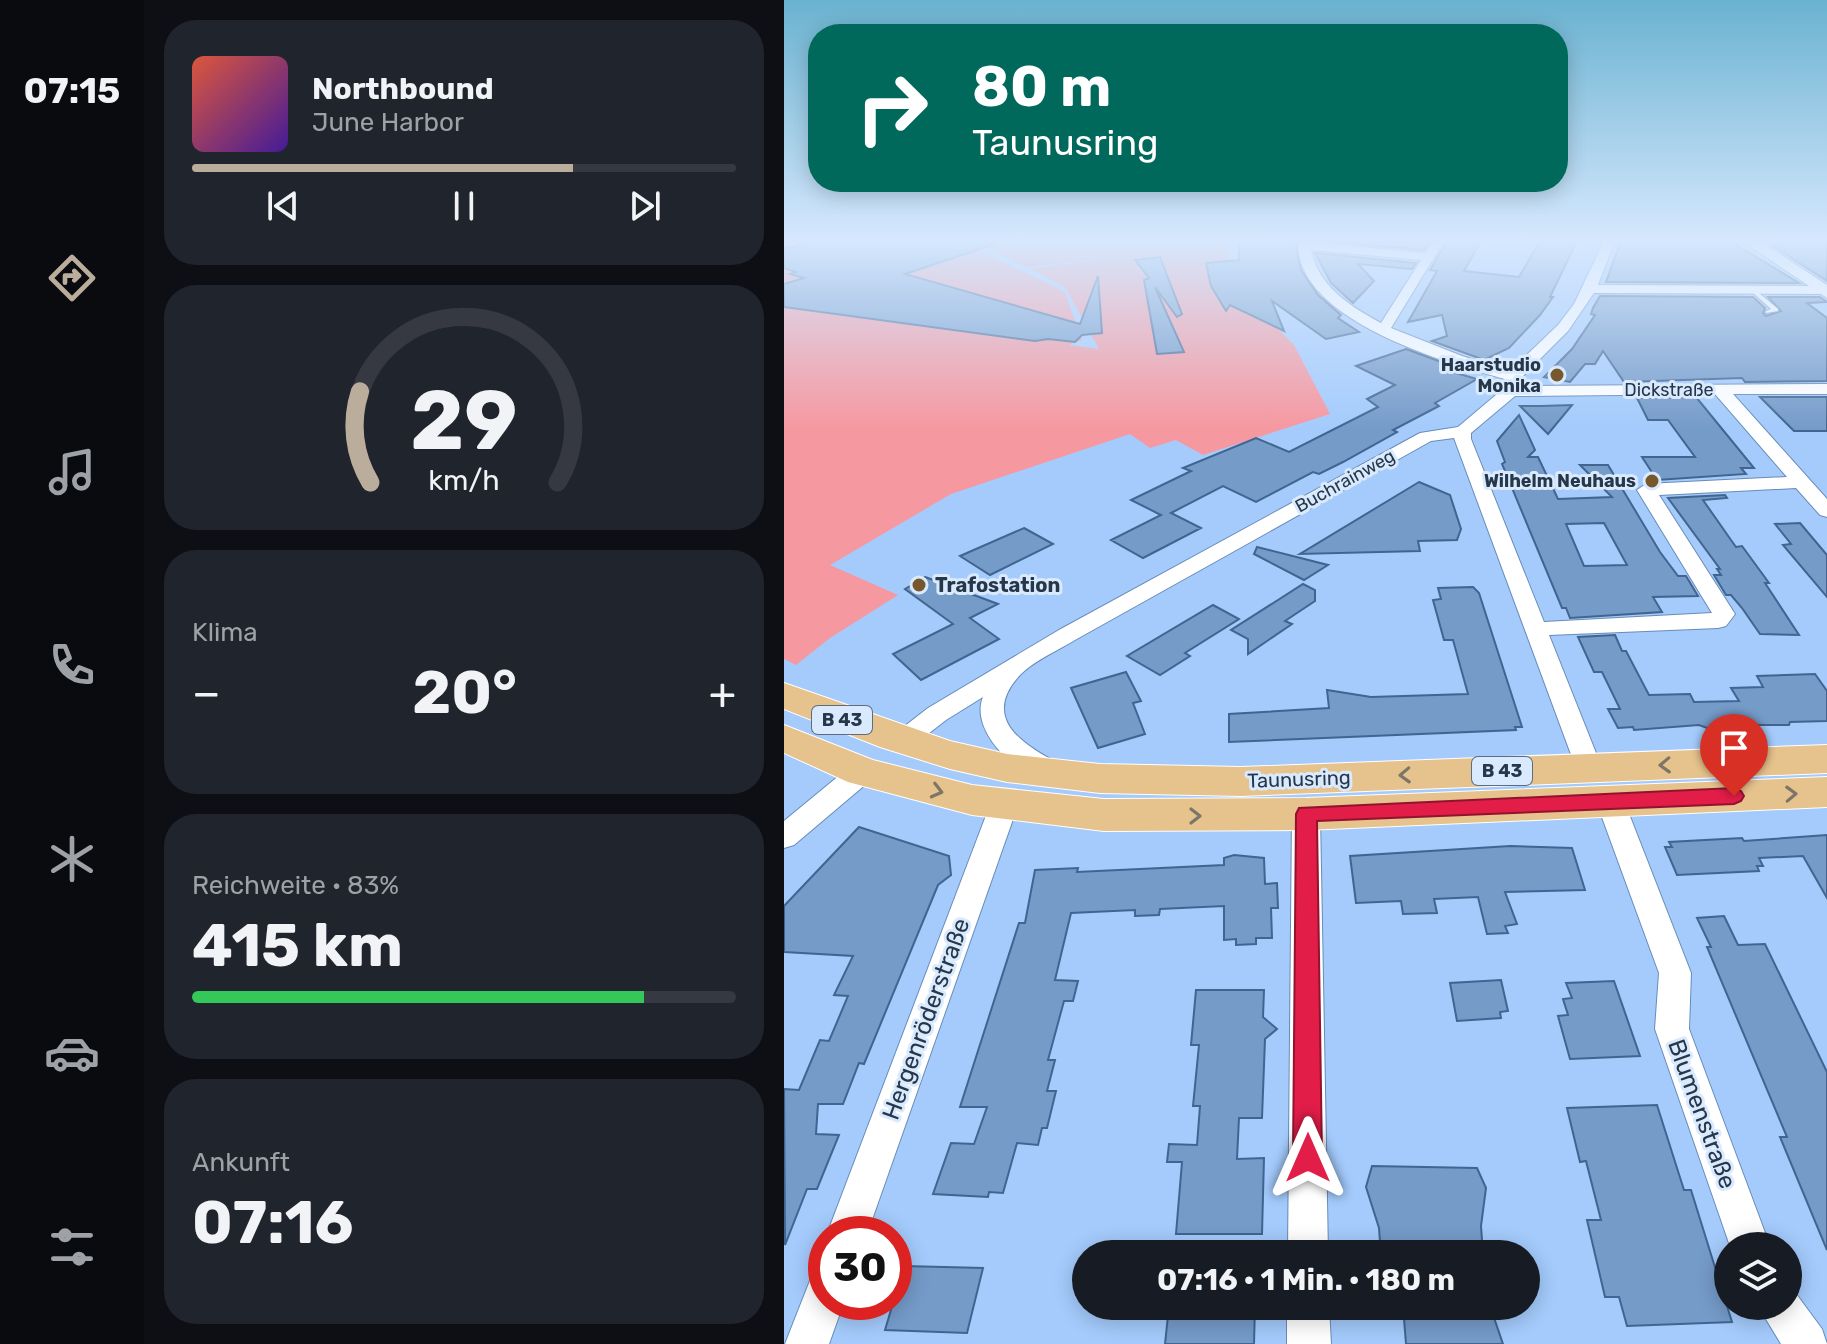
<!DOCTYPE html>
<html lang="de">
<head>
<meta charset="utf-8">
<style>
  body { margin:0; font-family:Rubik,sans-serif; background:#20242c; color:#f1f3f6; height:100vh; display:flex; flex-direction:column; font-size:30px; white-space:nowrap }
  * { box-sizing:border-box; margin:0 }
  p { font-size:26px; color:#9ea1a6 }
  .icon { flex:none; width:44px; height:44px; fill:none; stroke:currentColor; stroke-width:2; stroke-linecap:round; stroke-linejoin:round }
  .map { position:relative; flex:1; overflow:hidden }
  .side { display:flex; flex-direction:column; gap:20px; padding:20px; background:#0d0f14; width:640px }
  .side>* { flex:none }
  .hud { position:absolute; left:24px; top:24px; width:760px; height:168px; border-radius:32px; box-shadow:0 4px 20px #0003; background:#00695c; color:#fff; overflow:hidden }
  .fabs { position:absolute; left:930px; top:1232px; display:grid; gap:16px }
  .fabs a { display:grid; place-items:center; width:88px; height:88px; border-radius:50%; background:#171b24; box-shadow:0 4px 20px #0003; font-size:40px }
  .speed { position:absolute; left:24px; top:1216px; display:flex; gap:16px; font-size:40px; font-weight:700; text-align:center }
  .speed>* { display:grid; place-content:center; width:104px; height:104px; border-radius:50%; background:#171b24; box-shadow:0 4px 20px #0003; line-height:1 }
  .speed .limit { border:12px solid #d22; background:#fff; color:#111 }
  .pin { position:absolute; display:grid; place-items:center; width:68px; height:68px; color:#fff; margin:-82px -34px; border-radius:50% 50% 50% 0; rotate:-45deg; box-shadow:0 0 8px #0007 }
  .pin .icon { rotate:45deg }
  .me { position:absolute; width:88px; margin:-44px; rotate:0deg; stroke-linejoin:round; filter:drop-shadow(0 0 6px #0008) }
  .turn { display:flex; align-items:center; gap:28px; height:168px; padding:0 32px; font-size:36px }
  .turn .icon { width:104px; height:104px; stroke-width:2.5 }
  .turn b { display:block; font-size:56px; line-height:68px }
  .big { font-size:60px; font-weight:700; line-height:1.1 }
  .side .card { flex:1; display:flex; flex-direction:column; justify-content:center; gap:12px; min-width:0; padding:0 28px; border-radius:32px; background:#20242c }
  .side .dial { align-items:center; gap:0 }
  .dial svg { height:208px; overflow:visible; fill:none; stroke:#363941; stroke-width:7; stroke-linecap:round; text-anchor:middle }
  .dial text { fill:#f1f3f6; stroke:none }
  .song { display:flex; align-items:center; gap:24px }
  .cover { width:96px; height:96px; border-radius:12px; background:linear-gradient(135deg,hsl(10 70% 55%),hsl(260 70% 35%)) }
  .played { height:8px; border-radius:4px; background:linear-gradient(90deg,#baad9c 70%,#363941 70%) }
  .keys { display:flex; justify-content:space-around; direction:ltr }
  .heat { display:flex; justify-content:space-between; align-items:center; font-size:44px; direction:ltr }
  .charge { height:12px; border-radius:6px; background:linear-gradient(90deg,#34c759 83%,#363941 0) }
  .trip { position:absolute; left:288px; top:1240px; width:468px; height:80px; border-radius:40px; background:#171b24; box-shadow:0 4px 20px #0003; font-weight:700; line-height:80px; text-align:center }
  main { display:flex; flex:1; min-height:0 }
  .dock { display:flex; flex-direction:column; width:144px; justify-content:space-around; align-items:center; background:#090b0e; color:#9ea1a6 }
  .dock .icon { width:56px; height:56px }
  .dock .selected { color:#baad9c }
  .dock b { font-size:36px; color:#f1f3f6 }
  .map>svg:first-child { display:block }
  .green { fill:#f698a0 }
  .building { fill:#759bc9; stroke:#416590; stroke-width:2; fill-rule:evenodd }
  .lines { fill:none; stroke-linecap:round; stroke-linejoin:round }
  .service-casing { stroke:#678cb9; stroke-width:2 }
  .minor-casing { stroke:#678cb9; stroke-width:2 }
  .secondary-casing { stroke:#678cb9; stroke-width:2 }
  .primary-casing { stroke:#fff; stroke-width:2 }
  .service { fill:#fff; fill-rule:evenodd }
  .minor { fill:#fff; fill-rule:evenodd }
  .secondary { fill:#fff; fill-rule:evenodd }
  .primary { fill:#e6c28c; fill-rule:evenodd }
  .oneway { stroke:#7d7668 }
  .route { fill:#e11d48; stroke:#92132f; stroke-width:2 }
  .poi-dot { fill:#77582d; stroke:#daeafe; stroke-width:3 }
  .labels { text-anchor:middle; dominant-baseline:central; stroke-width:6; stroke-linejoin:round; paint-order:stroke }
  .far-poi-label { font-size:18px; font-weight:bold; fill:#27374a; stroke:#daeafe; text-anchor:end }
  .far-street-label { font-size:18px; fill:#27374a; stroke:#daeafe }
  .shield { fill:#daeafe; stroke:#5d6d80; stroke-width:2 }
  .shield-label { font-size:18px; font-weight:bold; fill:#27374a }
  .poi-label { font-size:20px; font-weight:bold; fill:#27374a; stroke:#daeafe; text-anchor:start }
  .street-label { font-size:20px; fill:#27374a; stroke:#daeafe }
  .near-street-label { font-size:24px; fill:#27374a; stroke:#daeafe }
</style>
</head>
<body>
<main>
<nav class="dock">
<b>07:15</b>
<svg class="icon selected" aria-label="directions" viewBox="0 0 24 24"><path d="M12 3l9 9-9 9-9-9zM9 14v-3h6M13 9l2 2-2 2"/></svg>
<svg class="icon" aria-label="music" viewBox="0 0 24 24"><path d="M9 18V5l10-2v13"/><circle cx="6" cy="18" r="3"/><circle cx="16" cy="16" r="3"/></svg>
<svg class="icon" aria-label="phone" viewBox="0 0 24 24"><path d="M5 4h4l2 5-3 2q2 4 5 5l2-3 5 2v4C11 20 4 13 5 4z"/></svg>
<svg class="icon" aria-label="climate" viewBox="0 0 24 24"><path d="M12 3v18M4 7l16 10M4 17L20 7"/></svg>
<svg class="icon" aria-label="car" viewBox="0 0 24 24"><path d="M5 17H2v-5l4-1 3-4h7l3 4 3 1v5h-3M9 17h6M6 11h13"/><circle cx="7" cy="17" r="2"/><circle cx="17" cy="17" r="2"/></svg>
<svg class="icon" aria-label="filters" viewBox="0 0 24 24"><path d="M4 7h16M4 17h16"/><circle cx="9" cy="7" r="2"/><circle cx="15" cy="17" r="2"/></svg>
</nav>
<section class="side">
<div class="card">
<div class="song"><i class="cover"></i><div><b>Northbound</b><p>June Harbor</p></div></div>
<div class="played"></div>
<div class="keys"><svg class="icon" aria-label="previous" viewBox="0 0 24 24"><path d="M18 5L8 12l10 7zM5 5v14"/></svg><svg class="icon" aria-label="pause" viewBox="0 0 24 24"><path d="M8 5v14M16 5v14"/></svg><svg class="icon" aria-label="next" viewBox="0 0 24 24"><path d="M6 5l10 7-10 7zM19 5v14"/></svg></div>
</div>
<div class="card dial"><svg viewBox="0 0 100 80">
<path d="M14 69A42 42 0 1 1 86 69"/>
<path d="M14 69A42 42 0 0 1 10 34" stroke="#baad9c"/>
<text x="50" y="56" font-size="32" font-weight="700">29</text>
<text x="50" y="72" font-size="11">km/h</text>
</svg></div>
<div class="card"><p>Klima</p>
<div class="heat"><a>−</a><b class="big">20°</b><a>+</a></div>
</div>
<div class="card"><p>Reichweite · 83%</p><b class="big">415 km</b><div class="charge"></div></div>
<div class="card"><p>Ankunft</p><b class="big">07:16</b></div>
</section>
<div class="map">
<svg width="1043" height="1344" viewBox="0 0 1043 1344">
  <rect width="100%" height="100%" fill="#a4cbfc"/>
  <polygon class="green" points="0,241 176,241 273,288 281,293 298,340 285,345 315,349 281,287 245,269 357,254 242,267 187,241 442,241 441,244 444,244 445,281 510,345 546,414 419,455 392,440 366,448 346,434 167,494 46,565 114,595 46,638 12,665 0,659"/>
  <g class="building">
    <polygon points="32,241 211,241 211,244 121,274 296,324 314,276 318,333 298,335 291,342 264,339 251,341 0,307 0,284 20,278 6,274 12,272 0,268 0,249"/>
    <polygon points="455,241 511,241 517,270 534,295 557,315 554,318 575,332 542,339 488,301 500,331 446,305 442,311 427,286 422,263 455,260"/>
    <polygon points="541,241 647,241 640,250"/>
    <polygon points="663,241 697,241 680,271 735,277 756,241 793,241 766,297 769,297 756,315 725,348 700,360 648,341 663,336 658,315 624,322 653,271 646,270"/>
    <polygon points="837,241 946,241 1015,283 822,282"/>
    <polygon points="1011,241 1043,241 1043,281 989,246"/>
    <polygon points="531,253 632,263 628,269 574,264 590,281 569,303 547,283"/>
    <polygon points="376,257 398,314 393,317 371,287 400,352 373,354 360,280 365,278 351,260"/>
    <polygon points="816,296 969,297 981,308 979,313 982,316 997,311 984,297 1036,297 1043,302 1023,303 1043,318 1043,381 961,382 958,378 840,382 819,351 811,364 801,364 786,382 760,377 788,349 811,315 807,314 809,308"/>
    <polygon points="622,349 679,370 672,373 693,379 651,403 655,406 609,430 613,432 559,462 535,474 529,472 472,502 439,486 387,513 417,528 359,558 327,540 377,515 347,500 407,471 399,468 472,438 505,452 594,407 583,399 611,385 572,366"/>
    <polygon points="912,397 970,468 957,468 962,474 873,480 858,457 911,457 884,420 864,420 853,398"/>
    <polygon points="976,397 1043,397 1043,431 1010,431"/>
    <polygon points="788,405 764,434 736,406 757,406"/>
    <path d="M735 415 751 450 744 457H754L774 499 828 497 796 465H824L876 552 894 576H902L914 596 869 597 878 612 786 618 782 608H778L718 464 721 462 713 441ZM820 523 843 565 800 566 782 524Z"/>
    <polygon points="635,482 666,495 677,529 673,540 634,541 636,551 516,554"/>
    <polygon points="941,495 943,498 919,500 947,540 952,547 958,546 985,583 981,583 1015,635 976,634 958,608 947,595 942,595 930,575 937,575 933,569 936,569 884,498"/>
    <polygon points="1016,523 1043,555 1043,597 999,545 1007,544 991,524"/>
    <polygon points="240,528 269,544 206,575 176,556"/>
    <polygon points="473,547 544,565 520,580 470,554"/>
    <polygon points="141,577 214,604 186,618 215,639 137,680 109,654 169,624 121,589"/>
    <polygon points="519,584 531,590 531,601 501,621 508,624 464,654 464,639 447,630"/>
    <polygon points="689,587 695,593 738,727 731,727 732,730 445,742 445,714 545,708 543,690 587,697 684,694 669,640 660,640 649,600 657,599 654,588"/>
    <polygon points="429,605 455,619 401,653 406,656 376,675 343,656"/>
    <polygon points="831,635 838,651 842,651 865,695 906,694 910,702 955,701 947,688 979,687 973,676 1031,674 1043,691 1043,721 1006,722 1005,725 933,725 923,728 915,725 850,730 849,727 834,728 824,709 836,709 818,672 810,672 794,637"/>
    <polygon points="342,672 357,701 349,703 361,734 314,748 287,688"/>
    <polygon points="75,827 165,856 167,875 154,885 80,1064 75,1063 59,1104 34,1104 32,1134 55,1135 33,1189 23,1189 1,1245 0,1089 15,1090 36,1040 45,1041 64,996 50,995 69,956 0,952 0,906"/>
    <polygon points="1043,835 1043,898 1019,856 975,858 979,866 973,866 975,871 893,875 881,847 888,847 885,842 958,838 960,841"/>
    <polygon points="726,846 788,848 801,890 721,892 733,924 721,926 724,933 703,934 694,897 650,899 653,913 619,914 617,901 572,903 566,856"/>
    <polygon points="450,855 480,858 481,884 493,883 494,908 487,908 488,938 472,938 472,944 452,945 452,939 440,940 440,906 376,909 375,915 351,916 351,910 287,913 271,980 294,981 289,1001 280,1001 264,1060 271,1060 263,1091 272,1091 263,1128 258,1128 254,1145 233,1143 219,1193 205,1192 204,1197 149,1194 167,1143 190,1144 203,1107 176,1107 235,923 241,923 251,870 294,868 293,872 440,865 440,858"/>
    <polygon points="940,916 954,945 981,944 1043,1072 1043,1250 996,1137 1003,1137 923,947 927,947 913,918"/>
    <polygon points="717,980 724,1011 716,1012 717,1018 673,1021 666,983"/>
    <polygon points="830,981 856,1056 786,1059 774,1016 784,1015 779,999 788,998 782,983"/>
    <polygon points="412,990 480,990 479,1017 493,1029 481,1039 478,1118 455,1118 453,1159 480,1158 478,1234 392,1234 398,1162 383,1162 385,1144 413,1145 416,1106 409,1106 415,1045 407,1045"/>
    <polygon points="873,1105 900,1190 907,1190 948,1322 843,1326 835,1297 821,1297 803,1220 817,1220 802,1161 796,1162 783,1108"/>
    <polygon points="588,1166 693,1168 702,1188 697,1226 699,1254 590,1254 596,1242 595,1228 582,1187"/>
    <polygon points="120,1266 199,1268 183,1333 101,1330"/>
    <polygon points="385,1306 471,1306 470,1344 381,1344"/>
    <polygon points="619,1306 706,1306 719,1344 622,1344"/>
  </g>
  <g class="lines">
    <g class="service-casing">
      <polygon id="service" points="969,288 994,309 994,311 982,313 982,311 987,309 967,291 967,289"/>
    </g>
    <g class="minor-casing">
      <g id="minor">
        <path d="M514 241 641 253 650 241H660L607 328 678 356 726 371 774 325 790 304 820 241H831L814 285 1043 286V294L810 293 784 331 737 378 736 386 1043 384V394H949L1043 499V517L1036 515 1012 488 875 495 951 614 942 626 934 628 765 635 818 768 814 775 805 777 796 775 792 768 670 438 647 441 291 640C275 650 251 660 237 674 196 717 237 744 274 763L278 770 274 777C241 786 184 733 199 697L162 720 126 748 117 751 108 748 104 742 108 736 144 708 275 630 636 433 674 427 719 389 721 379C660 362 511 320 514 241ZM527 250 637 260 597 323C566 306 535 287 527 250ZM931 394 1003 477 862 484 853 490 928 613 760 622 687 439V433L731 396Z"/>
        <polygon points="78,763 88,765 91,772 88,779 10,845 0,848 0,821 68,765"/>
        <polygon points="826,791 836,794 840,801 907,973 905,1029 986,1246 946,1246 871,1029 875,973 812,801 816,794"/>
        <polygon points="220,795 230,798 234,805 83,1234 43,1234 206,805 210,798"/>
        <polygon points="522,804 532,807 536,814 544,1254 504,1254 508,814 512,807"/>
        <polygon points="42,1272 42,1302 60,1302 45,1344 1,1344 27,1278"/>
        <polygon points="1004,1289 1010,1291 1038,1329 1043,1344 997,1344 974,1306 1004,1306"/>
        <polygon points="503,1306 545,1306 547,1344 503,1344"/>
      </g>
    </g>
    <g class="secondary-casing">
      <polygon id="secondary" points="958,241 976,241 1043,285 1043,298"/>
    </g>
    <g class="primary-casing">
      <g id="primary">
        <polygon points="0,683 166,741 223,754 316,764 457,767 1043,745 1043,773 457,796 316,793 223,782 166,769 96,747 0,709"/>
        <polygon points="0,725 89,760 188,785 320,799 522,798 1043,777 1043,807 522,830 320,831 188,815 64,782 0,753"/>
      </g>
    </g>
    <use href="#service" class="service"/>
    <use href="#minor" class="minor"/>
    <use href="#secondary" class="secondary"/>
    <use href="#primary" class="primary"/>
  </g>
  <defs><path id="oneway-chevron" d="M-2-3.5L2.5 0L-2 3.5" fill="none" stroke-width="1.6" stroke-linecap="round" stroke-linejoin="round" transform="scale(2)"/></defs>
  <g class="oneway">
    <use href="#oneway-chevron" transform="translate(881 765) rotate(178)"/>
    <use href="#oneway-chevron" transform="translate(621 775) rotate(178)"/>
    <use href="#oneway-chevron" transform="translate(153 791) rotate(14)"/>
    <use href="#oneway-chevron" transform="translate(1007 794) rotate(-2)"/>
    <use href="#oneway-chevron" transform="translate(411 816)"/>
  </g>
  <linearGradient id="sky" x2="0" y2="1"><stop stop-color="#6ab2d0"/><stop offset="0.56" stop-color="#d6e8fe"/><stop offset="1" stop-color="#d6e8fe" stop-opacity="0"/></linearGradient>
  <rect width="1043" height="429" fill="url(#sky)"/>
  <polygon class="route" points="950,788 957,791 960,796 957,801 950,804 533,821 538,1158 534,1169 524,1173 514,1169 509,1158 512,814 515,808"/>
  <g class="poi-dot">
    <circle cx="773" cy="375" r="8"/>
    <circle cx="868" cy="481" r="8"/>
    <circle cx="135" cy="585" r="8"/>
  </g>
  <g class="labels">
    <g class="far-poi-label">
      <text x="757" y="365">Haarstudio<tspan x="757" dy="21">Monika</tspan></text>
      <text x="852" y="481">Wilhelm Neuhaus</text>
    </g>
    <g class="far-street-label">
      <text x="885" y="390">Dickstraße</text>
      <text transform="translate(561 481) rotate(-29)">Buchrainweg</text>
    </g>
    <g class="shield">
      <rect x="28" y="706" width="60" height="28" rx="6"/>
      <rect x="688" y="757" width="60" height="28" rx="6"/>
    </g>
    <g class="shield-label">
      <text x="58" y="720">B 43</text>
      <text x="718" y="771">B 43</text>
    </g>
    <g class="poi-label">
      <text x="151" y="585">Trafostation</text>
    </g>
    <g class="street-label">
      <text transform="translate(515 779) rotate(-2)">Taunusring</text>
    </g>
    <g class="near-street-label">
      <text transform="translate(142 1019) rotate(-70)">Hergenröderstraße</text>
      <text transform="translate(918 1114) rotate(70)">Blumenstraße</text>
    </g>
  </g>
</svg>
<div class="fabs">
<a><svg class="icon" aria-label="layers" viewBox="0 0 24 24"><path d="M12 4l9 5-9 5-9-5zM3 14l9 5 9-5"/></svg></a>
</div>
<div class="speed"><div class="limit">30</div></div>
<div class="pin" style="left:950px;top:796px;background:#d93025"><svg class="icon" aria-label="arrive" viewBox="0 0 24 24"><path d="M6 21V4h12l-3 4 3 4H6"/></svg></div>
<svg class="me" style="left:524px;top:1158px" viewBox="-20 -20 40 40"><path d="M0-17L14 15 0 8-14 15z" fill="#e11d48" stroke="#fff" stroke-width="4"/></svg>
<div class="trip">07:16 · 1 Min. · 180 m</div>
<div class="hud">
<div class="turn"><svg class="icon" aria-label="right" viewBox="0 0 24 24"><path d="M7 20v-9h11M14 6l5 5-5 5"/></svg><div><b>80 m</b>Taunusring</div></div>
</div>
</div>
</main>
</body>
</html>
